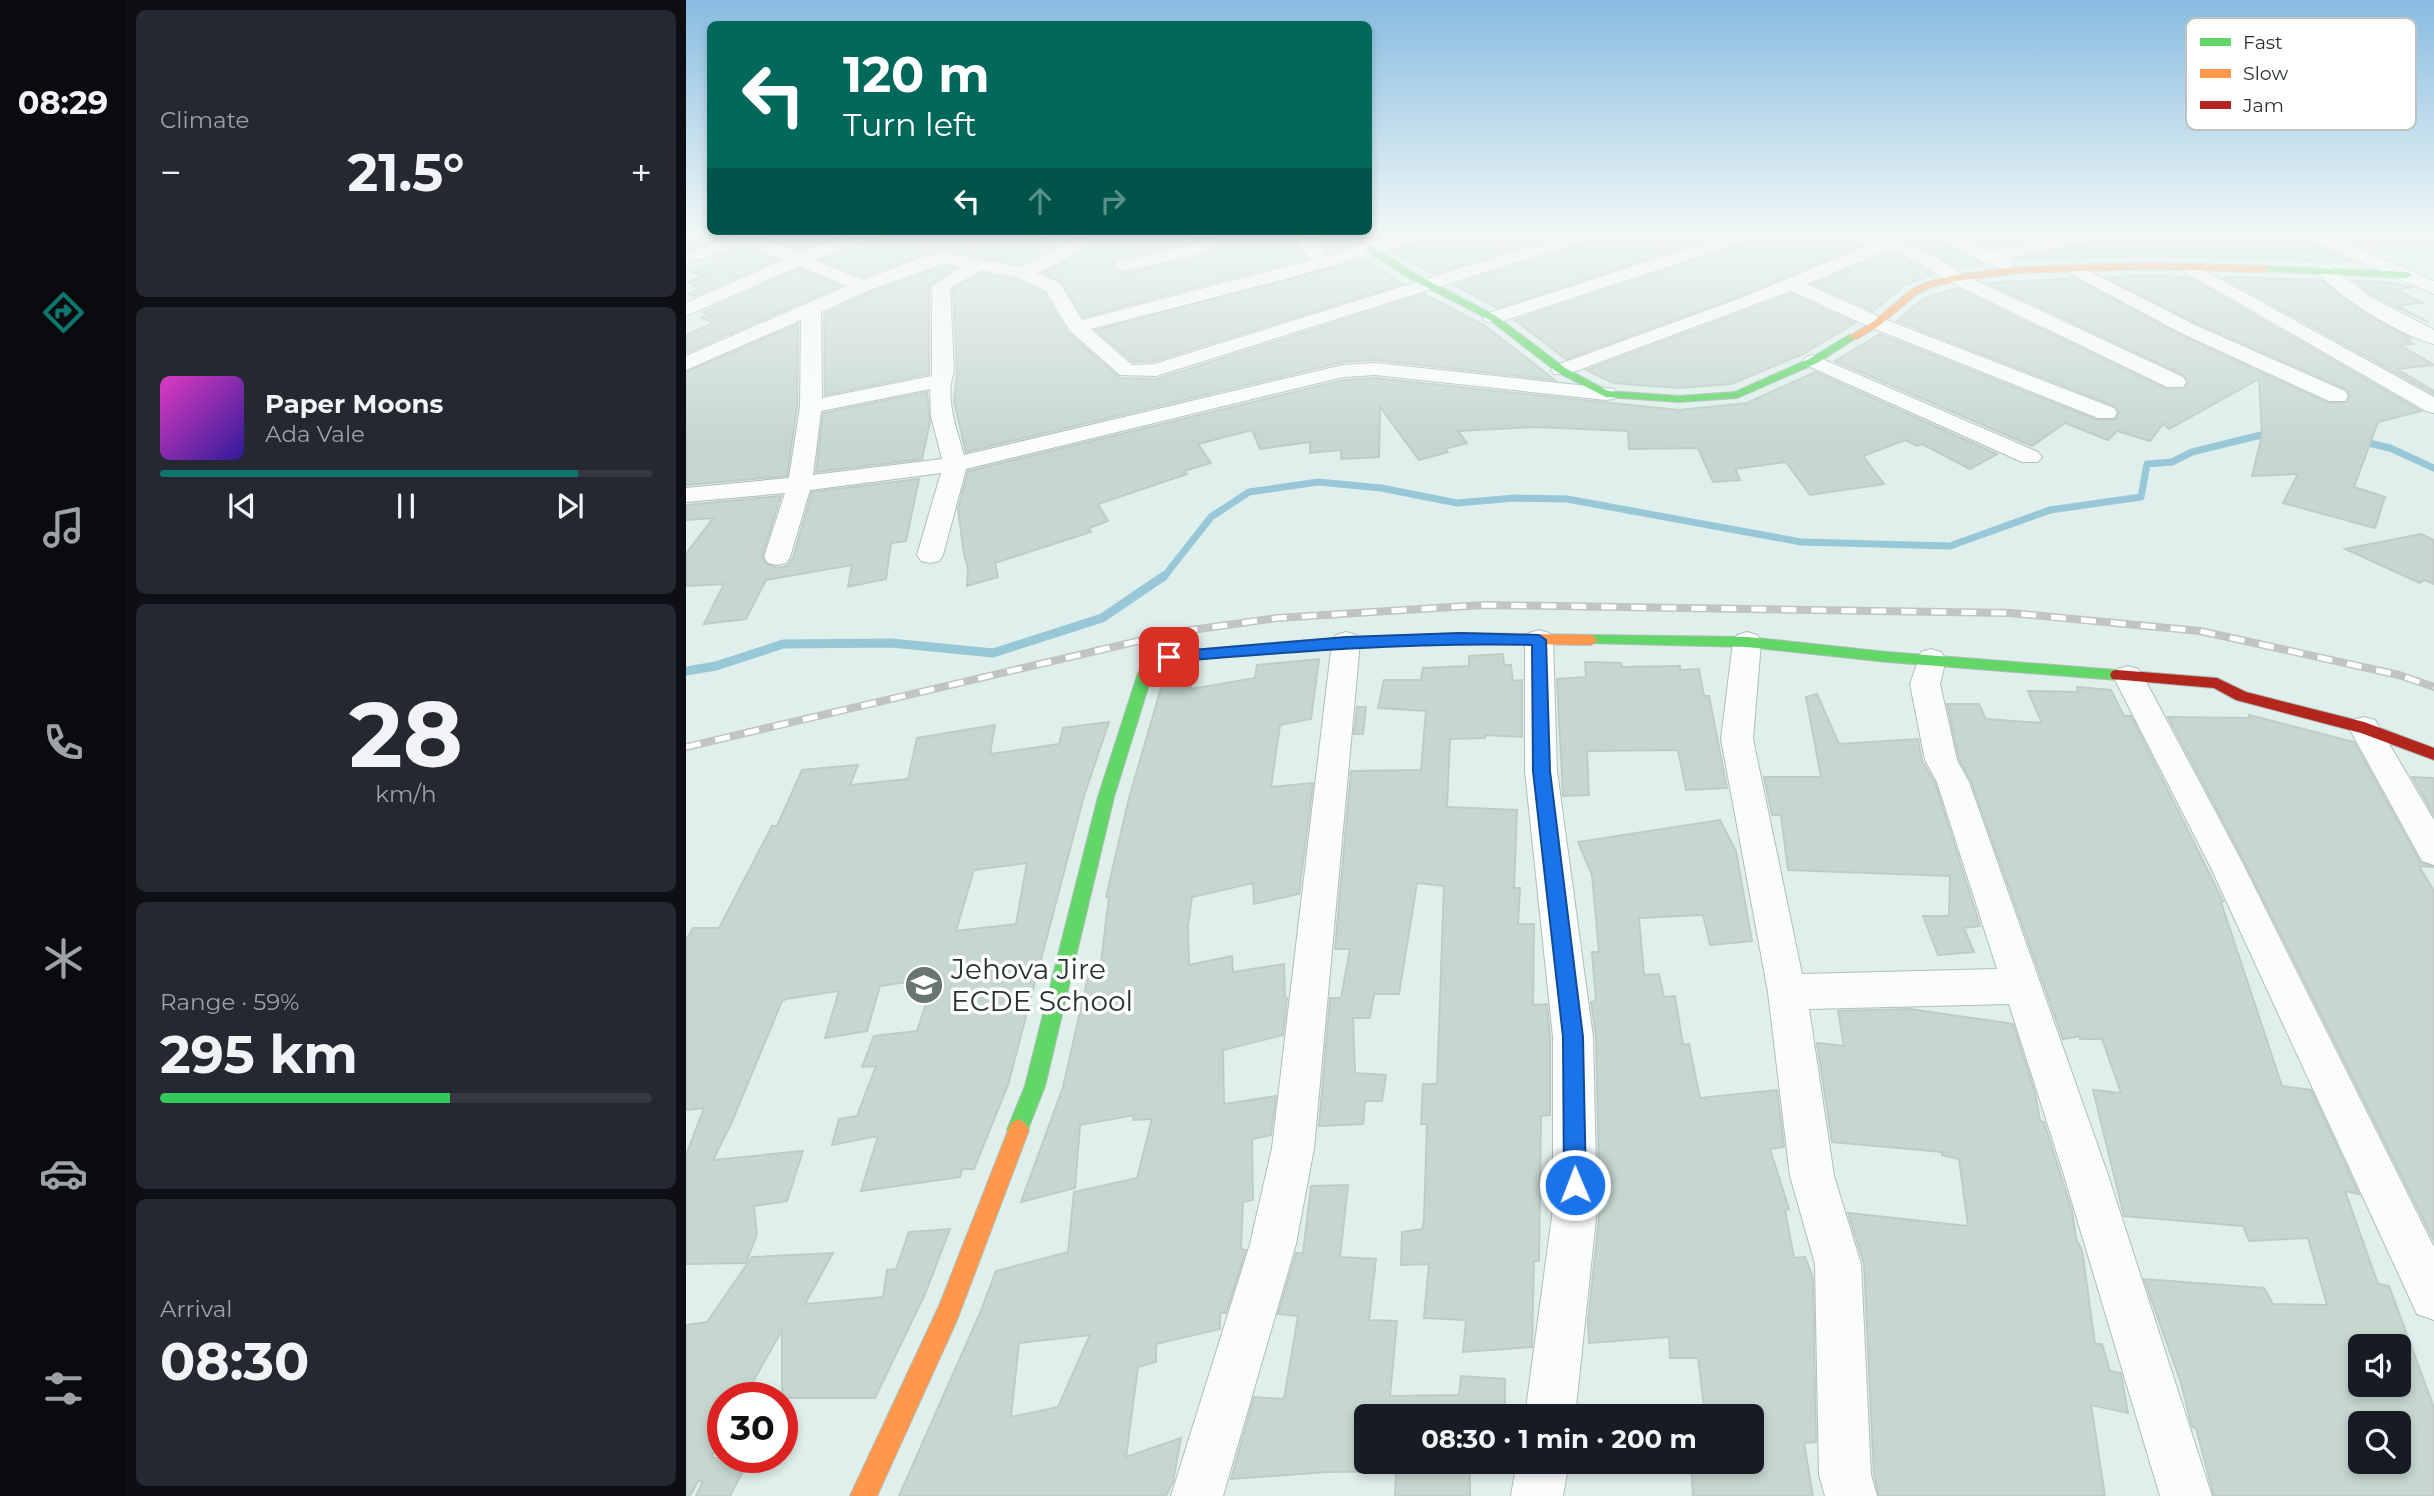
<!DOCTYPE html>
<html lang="en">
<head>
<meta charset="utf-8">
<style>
  body { margin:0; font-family:Montserrat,sans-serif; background:#242831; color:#f1f3f6; height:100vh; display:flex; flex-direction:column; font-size:26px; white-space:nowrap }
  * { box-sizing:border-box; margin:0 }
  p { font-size:23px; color:#9ea1a6 }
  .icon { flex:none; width:38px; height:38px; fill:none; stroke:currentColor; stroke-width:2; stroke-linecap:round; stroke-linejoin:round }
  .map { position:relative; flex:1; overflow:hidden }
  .side { display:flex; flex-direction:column; gap:10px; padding:10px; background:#0d0f14; width:560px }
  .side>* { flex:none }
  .hud { position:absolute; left:21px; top:21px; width:665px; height:214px; border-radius:10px; box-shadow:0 4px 10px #0003; background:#00695c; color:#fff; overflow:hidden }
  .tools { position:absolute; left:1662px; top:1334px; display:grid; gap:14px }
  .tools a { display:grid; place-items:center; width:63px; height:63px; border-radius:10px; background:#171b24; box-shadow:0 4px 10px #0003; font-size:35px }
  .speed { position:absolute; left:21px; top:1382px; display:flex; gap:14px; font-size:35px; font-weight:700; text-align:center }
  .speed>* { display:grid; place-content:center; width:91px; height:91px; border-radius:50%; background:#171b24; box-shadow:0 4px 10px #0003; line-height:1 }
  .speed .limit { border:10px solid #d22; background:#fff; color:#111 }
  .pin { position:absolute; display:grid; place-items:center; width:60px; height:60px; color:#fff; margin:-30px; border-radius:14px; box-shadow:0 4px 10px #0006 }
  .me { position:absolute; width:77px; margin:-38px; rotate:359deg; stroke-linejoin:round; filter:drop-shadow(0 0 5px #0008) }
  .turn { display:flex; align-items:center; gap:24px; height:147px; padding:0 21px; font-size:32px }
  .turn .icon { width:91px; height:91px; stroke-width:2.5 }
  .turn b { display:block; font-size:49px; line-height:60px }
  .lanes { display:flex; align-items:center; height:66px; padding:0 21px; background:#0003; justify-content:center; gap:35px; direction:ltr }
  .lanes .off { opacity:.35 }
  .big { font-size:52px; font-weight:700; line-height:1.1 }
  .side .widget { flex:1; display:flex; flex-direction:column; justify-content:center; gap:10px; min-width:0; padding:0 24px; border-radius:10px; background:#242831 }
  .side .dial { align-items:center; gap:0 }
  .dial b { font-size:91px; line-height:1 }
  .song { display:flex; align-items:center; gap:21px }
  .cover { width:84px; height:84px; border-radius:10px; background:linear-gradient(135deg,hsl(310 70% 55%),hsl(250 70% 35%)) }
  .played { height:7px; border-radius:4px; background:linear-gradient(90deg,#0f766e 85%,#363941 85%) }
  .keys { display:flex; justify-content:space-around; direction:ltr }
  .heat { display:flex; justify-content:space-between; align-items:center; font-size:38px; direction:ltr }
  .charge { height:10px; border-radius:5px; background:linear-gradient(90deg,#34c759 59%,#363941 0) }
  .trip { position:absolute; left:668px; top:1404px; width:410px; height:70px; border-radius:10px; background:#171b24; box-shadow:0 4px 10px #0003; font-weight:700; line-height:70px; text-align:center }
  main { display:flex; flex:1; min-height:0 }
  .menu { display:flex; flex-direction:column; width:126px; justify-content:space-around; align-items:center; background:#090b0e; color:#9ea1a6 }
  .menu .icon { width:49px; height:49px }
  .menu .on { color:#0f766e }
  .menu b { font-size:32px; color:#f1f3f6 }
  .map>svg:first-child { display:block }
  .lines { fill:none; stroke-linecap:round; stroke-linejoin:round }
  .stream-far1 { stroke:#98c7d7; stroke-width:7 }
  .stream { stroke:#98c7d7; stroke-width:9 }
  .building { fill:#c6d7d0; stroke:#c0cbc7; stroke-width:2; fill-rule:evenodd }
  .street-casing { stroke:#b1bebb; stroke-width:2 }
  .fast-casing { stroke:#b1bebb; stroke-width:2 }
  .slow-casing { stroke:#b1bebb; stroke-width:2 }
  .jam-casing { stroke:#b1bebb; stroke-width:2 }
  .street { fill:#fafdfc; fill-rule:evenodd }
  .fast { fill:#63d668; fill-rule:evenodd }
  .slow { fill:#ff974d; fill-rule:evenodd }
  .jam { fill:#b3261e; fill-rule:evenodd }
  .rail-casing { stroke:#c1c4c4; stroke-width:8 }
  .rail { stroke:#fff; stroke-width:5; stroke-dasharray:15; stroke-linecap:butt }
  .route { fill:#1a73e8; stroke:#114b97; stroke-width:2 }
  .labels { text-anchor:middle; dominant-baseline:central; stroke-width:7; stroke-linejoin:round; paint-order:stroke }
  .near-poi-label { font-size:28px; fill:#293431; stroke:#fff; text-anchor:start }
  .key { fill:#fff; stroke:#bfc2c1; stroke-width:2 }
  .key-label { font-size:19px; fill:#293431 }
</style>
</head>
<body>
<main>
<nav class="menu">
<b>08:29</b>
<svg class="icon on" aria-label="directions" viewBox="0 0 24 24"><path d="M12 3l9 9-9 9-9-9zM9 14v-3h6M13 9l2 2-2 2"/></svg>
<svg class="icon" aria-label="music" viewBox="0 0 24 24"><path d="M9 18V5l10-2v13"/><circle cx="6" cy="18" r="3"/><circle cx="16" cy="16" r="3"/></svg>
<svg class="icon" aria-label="phone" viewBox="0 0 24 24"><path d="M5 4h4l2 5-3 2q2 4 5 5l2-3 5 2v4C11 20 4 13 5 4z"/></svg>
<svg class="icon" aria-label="climate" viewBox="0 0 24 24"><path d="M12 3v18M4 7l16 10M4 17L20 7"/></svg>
<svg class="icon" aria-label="car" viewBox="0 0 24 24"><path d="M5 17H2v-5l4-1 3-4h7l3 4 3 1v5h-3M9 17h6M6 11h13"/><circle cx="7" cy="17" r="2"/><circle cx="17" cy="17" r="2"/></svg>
<svg class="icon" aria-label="filters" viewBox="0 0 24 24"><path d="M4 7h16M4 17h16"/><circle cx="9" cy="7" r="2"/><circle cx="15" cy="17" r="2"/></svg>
</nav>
<section class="side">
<div class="widget"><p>Climate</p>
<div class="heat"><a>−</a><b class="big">21.5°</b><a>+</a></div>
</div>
<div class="widget">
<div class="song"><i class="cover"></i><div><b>Paper Moons</b><p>Ada Vale</p></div></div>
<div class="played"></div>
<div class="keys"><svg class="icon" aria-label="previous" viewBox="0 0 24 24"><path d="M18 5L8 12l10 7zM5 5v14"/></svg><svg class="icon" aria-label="pause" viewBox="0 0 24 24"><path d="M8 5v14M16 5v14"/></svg><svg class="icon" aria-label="next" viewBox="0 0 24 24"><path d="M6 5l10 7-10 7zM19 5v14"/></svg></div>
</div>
<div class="widget dial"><b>28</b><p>km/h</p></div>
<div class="widget"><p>Range · 59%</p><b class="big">295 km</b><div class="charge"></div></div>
<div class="widget"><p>Arrival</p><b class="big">08:30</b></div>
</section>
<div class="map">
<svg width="1748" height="1496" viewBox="0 0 1748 1496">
  <rect width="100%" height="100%" fill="#dfefec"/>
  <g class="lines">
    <g class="stream-far1">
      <polyline points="1674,441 1704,448 1748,468"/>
      <polyline points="477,578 525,517 563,492 632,482 695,488 771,503 829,498 881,499 1115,542 1264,546 1364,510 1455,497 1461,464 1486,462 1506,452 1587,432"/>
    </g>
    <polyline class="stream" points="0,671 30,666 97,644 205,643 307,653 416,618 478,576"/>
  </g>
  <g class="building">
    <polygon points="0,232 55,232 12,246 0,240"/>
    <polygon points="89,232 164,232 113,250 82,238"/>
    <polygon points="197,232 328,232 362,240 377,232 394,232 334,264 259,250 236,255 177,277 135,260 193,238"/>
    <polygon points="421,232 515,233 502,244 430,259 425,267 438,274 516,257 526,251 538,233 617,232 611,246 621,258 397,317 376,282 357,273 372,266"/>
    <polygon points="639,232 714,232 675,240 671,244 641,253 634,244"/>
    <polygon points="753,232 883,232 748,274 705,251 748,239"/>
    <polygon points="920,232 1044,232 811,308 768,285 915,239"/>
    <polygon points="1081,232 1153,232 1157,238 1176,245 1054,296 880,359 829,320 1076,238"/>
    <polygon points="1232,232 1241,232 1298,265 1272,268 1222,241"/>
    <polygon points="1271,232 1385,232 1305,248"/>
    <polygon points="1433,232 1609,232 1614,238 1667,262 1464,256 1327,259 1423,240"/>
    <polygon points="60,247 90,260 9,296 3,294 15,289 2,282 18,276 5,271 35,260 27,258"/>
    <polygon points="1204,252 1247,274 1219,285 1187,311 1128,284"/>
    <polygon points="679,259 717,284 468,361 447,362 410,330"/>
    <polygon points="259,266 269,268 243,286 243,374 139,395 138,314 185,292"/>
    <polygon points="113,269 154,286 0,353 0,335 28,323 15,318 24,315 17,312"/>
    <polygon points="295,273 330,280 358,293 382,333 434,378 471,379 738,294 798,325 869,380 689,360 657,362 280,452 268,402 271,372 267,289"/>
    <polygon points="1464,276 1502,277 1735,411 1692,422 1668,487 1699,497 1689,528 1597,503 1612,474 1566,476 1576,435 1573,379 1483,429 1477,424 1464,441 1431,431 1422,440 1379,423 1346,446 1149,361 1194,334 1411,420 1430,419 1433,412 1429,406 1211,321 1237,299 1270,288 1480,389 1499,388 1502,381 1498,375 1302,283 1387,278 1494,335 1642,403 1661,402 1664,395 1660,389 1510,323 1420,277"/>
    <polygon points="1537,277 1635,280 1683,316 1726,339 1720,339 1728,344 1714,345 1748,365 1711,369 1748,391 1748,394"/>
    <polygon points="1668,281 1700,282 1726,287 1712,290 1736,303 1712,306 1742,322 1684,294"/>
    <polygon points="1105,294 1169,323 1117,354 1045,384 993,388 927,383 900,370"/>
    <polygon points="112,324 111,407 101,476 0,485 0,372"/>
    <polygon points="1129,372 1311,454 1284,469 1236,444 1231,446 1219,440 1177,456 1198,484 1124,495 1100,462 1049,469 1054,480 1027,482 1012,448 943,449 942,431 849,427 772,431 781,443 759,449 762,452 733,460 694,407 693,457 655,459 655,450 624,453 624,442 574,449 566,430 512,444 525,463 498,471 501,474 412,504 422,521 403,528 405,532 309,563 312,577 281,586 282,568 278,554 272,509 282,471 657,380 689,378 993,410 1061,403"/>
    <polygon points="241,392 244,422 236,459 130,472 137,413"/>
    <polygon points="233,479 220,541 205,543 200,579 162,587 166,565 80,580 60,619 18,624 38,584 0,586 0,554 27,518 0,520 0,505 95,496 76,556 80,564 92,568 101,566 107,558 126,492"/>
    <polygon points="1735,534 1748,540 1748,584 1738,580 1734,583 1659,549"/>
    <polygon points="817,654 818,665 825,665 827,681 836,680 836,737 799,735 799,738 764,739 761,807 831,810 828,888 834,888 832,924 848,924 847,1005 861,1004 864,1037 864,1115 855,1116 853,1261 848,1261 846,1347 777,1352 780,1320 738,1318 743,1264 715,1265 716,1232 736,1229 738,1220 741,1124 735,1124 737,1084 751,1084 758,886 731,883 713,994 688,994 684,1018 667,1018 669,1073 700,1075 696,1101 679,1101 677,1124 633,1126 644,998 655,998 664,949 649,949 665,771 735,770 740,711 692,708 698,680 735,680 737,668 783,666 783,656"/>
    <path d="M633 659 625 719 594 725 585 787 627 783 613 894 568 904 567 883 506 897 502 926 503 965 546 956 547 972 598 964 599 997 601 998 597 1035 537 1050 538 1104 590 1096 585 1135 566 1139 567 1200 557 1202 555 1249 560 1250 540 1313H534V1329L470 1344V1362L452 1367 440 1457 495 1438 487 1482 480 1496H213L294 1313 310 1271 382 1252 388 1192 451 1178 466 1119 447 1120 448 1115 394 1125 389 1188 335 1202 377 1087 405 964 415 962 423 897H420L443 798 478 678 506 674 505 689 569 678 571 665ZM404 1335 372 1407 325 1417 333 1343Z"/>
    <polygon points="899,662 935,663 936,667 994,666 994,670 1013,669 1018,696 1023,696 1041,788 1000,790 992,750 901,751 903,795 877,796 871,679 900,677"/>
    <path d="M1391 687 1425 690 1438 716H1445L1537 901 1535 902 1596 1086 1625 1090 1673 1194 1659 1191 1692 1284 1703 1286 1748 1408V1496H1528L1510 1428 1506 1427 1495 1383 1458 1279 1578 1288 1587 1304 1641 1305 1622 1238 1563 1241 1557 1226 1438 1216 1407 1090 1435 1093 1416 1039H1394V1036L1377 1039 1285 781 1273 759 1261 704H1293L1300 719 1356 723 1342 691 1392 692ZM1675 1346H1713V1384H1675ZM1675 1423H1713V1461H1675Z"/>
    <polygon points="1131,694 1153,744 1232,739 1236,761 1249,783 1294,926 1278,928 1288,952 1252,955 1237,916 1263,916 1264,876 1102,870 1095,815 1086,815 1078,777 1135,777 1120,697"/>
    <polygon points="671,707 680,707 677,734 668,734"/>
    <polygon points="1563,715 1668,742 1734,862 1748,867 1733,866 1748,891 1748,1241 1555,855 1482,717 1564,718"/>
    <path d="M423 722 398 796 322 1085 288 1169H276L274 1177 175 1191 192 1136 146 1145 153 1119 171 1116 190 1066 176 1067 188 1036 231 1031 248 978 194 986 181 1031 139 1038 153 991 100 999 96 1001 45 1124 27 1160 117 1151 101 1201 68 1206 71 1234 60 1263 0 1264V1155L18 1108 0 1110V940L7 928H33L86 826H91L116 770 172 765 164 785 222 779 231 738 309 725 304 754 373 744 377 728ZM341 863 330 924 270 931 288 870Z"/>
    <polygon points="1726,777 1748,778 1748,815"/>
    <polygon points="1034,820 1050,851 1066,941 1024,945 1017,915 953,918 958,975 973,974 978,997 989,996 997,1045 1003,1044 1014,1098 1091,1090 1098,1147 1084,1149 1103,1209 1099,1210 1108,1258 1119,1257 1127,1278 1130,1442 1118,1443 1127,1496 1007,1496 1005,1461 1066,1461 1066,1405 1018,1407 1012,1358 984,1358 983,1337 903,1343 902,1321 914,1209 910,1037 905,1002 910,1001 906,952 913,952 906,875 892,842"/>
    <polygon points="1224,1009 1327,1024 1349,1093 1354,1121 1358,1122 1386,1211 1390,1239 1396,1250 1409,1344 1416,1344 1424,1371 1435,1373 1436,1379 1442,1413 1405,1405 1419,1496 1193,1496 1188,1475 1178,1264 1162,1213 1282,1226 1273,1159 1256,1155 1256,1152 1146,1142 1131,1043 1158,1046 1152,1011"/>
    <polygon points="662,1185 654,1257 690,1259 683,1320 711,1321 704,1396 773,1395 775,1376 819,1379 819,1416 681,1416 681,1461 818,1461 818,1469 784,1469 784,1496 709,1496 710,1471 641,1472 545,1479 568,1397 598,1399 612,1316 592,1314 610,1253 617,1253 625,1186"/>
    <polygon points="264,1229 239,1294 189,1398 96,1398 96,1330 58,1398 37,1398 37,1437 25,1458 64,1458 44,1496 10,1496 17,1481 12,1481 4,1496 0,1496 0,1325 21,1322 66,1257 147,1253 119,1304 197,1297 201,1270 210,1269 223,1232"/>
  </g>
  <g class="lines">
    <g class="street-casing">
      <g id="street">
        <path d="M63 232H87L76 239 113 253 171 232H194L192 236 128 260 177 280 237 257 259 253 334 267 359 256 399 232H419L371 264 351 273 374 283 396 320 625 260 613 244 620 232H636L631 244 640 256 723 232H750L747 236 600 279 405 329 446 365 468 364 891 232H917L914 236 470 376 434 375 384 331 360 291 331 277 295 270 264 288 268 372C258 397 271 430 278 455L657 365 689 363 920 388 928 389 931 394 928 399 920 400 689 375 657 377 280 469 257 555 253 561 244 563 235 561 231 555 255 473 124 490 104 557 100 563 91 565 82 563 78 557 99 493 0 502V488L103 478 114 407 115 320 0 370V356L161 286 113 266 0 316V303L97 260 60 244 0 264V253ZM259 263 276 267 246 286V376L136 398 135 312 184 290ZM244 389 245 416 256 459 127 475 135 411Z"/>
        <polygon points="519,232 536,232 524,249 515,254 437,271 428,266 431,262 503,246 512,241"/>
        <polygon points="1052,232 1078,232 1075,236 814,322 800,322 797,318 800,314"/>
        <polygon points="1156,232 1179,232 1201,237 1210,232 1230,232 1217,242 1249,257 1276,274 1497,377 1500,382 1497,387 1481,387 1264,282 1237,265 1204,249 1121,284 1198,319 1428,408 1431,413 1428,418 1412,418 1184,327 1105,291 882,374 868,374 865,370 868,366 1055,298 1183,245 1158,236"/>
        <polygon points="1243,232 1265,232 1305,251 1398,232 1431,232 1422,237 1321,258 1329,265 1320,270 1296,261"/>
        <polygon points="1612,232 1635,232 1748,281 1748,294 1615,236"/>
        <polygon points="1505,263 1748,397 1748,413 1740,411 1499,272 1496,268"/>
        <polygon points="1389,264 1509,325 1659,391 1662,396 1659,401 1643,401 1495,333 1383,273 1380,269"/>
        <path d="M1638 265 1644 266 1683 296 1748 330V344C1716 336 1649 296 1629 270Z"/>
        <polygon points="1127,355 1352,452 1356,457 1352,462 1336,462 1120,365 1117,361 1120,357"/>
        <polygon points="853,630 863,633 867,640 871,771 907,1037 911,1209 889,1416 839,1416 867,1209 867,1037 839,771 839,640 843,633"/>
        <polygon points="660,632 670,635 674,642 628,1148 610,1244 537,1496 485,1496 564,1244 586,1148 646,642 650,635"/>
        <polygon points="1061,632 1071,635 1075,642 1067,739 1116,974 1311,969 1251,782 1239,760 1224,684 1235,652 1245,649 1255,652 1260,659 1254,684 1271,760 1283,782 1421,1172 1526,1496 1474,1496 1377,1172 1323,1004 1123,1009 1148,1176 1175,1264 1185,1475 1191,1496 1139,1496 1133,1475 1129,1264 1104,1176 1082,992 1035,739 1047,642 1051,635"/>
        <polygon points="1442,666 1452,669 1457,676 1553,856 1748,1247 1748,1320 1731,1314 1525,868 1427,676 1432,669"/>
        <polygon points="1678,717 1689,720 1748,820 1748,865 1736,861 1663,728 1667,720"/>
        <polygon points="831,1461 883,1461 877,1496 825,1496"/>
      </g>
    </g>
    <g class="fast-casing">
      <g id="fast">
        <polygon points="680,246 686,246 729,274 810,316 879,368 922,391 993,396 1049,392 1123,359 1163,335 1172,337 1131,363 1051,398 993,402 920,397 871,372 804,320 723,278 680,250"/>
        <polygon points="1579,266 1721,272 1726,275 1721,278 1576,271 1574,269"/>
        <polygon points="905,635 1061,637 1201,652 1431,670 1438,675 1431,680 1201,662 1061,647 900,643 898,640"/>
        <polygon points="611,641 616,643 618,646 616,649 484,662 473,666 466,675 428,797 359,1086 339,1137 332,1141 325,1137 321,1130 339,1086 412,797 452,673 463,658 483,652"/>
      </g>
    </g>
    <g class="slow-casing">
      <g id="slow">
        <polygon points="1464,263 1579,266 1584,269 1579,272 1464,269 1331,273 1270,281 1245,287 1231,294 1194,325 1171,339 1162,337 1188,321 1225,290 1239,283 1270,275 1331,267"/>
        <polygon points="773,633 905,635 912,640 905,645 773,643 611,651 604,646 611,641"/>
        <polygon points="332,1119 339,1123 343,1130 271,1320 191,1496 164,1496 253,1306 325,1123"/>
      </g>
    </g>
    <g class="jam-casing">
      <polygon id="jam" points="1431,670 1531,678 1560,692 1678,722 1748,748 1748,760 1675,733 1550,700 1528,688 1426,679 1424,675 1426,671"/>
    </g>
    <use href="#street" class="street"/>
    <use href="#fast" class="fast"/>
    <use href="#slow" class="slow"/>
    <use href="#jam" class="jam"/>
    <g class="rail-casing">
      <polyline id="rail" points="0,747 491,632 591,618 798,605 1324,613 1514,631 1713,675 1748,687"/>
    </g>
    <use href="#rail" class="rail"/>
  </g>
  <linearGradient id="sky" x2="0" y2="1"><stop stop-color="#88bce1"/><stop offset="0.53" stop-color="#f1f8f6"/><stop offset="1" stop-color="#f1f8f6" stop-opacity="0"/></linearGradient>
  <rect width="1748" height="441" fill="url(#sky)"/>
  <path class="route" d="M774 633 853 635 860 640 864 771 897 1037 900 1185 897 1193 889 1196 881 1193 878 1185 877 1037 847 771 846 645C724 642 604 652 483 662L476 657 483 652 660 637Z"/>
  <defs>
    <g id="school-disc" transform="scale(2.0125)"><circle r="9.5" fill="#697572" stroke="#fff"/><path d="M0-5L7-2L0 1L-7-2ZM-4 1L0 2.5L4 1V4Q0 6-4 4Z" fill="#fff"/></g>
  </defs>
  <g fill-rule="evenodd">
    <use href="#school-disc" x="238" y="985"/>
  </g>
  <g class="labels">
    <g class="near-poi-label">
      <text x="265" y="969">Jehova Jire<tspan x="265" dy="32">ECDE School</tspan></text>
    </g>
  </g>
  <rect x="1500" y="18" width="230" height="112" rx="10" class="key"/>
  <rect x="1514" y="38" width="31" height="8" fill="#63d668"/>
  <rect x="1514" y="69" width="31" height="9" fill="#ff974d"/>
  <rect x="1514" y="101" width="31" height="8" fill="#b3261e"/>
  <g class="key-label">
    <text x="1557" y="49">Fast</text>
    <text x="1557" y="80">Slow</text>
    <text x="1557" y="112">Jam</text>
  </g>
</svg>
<div class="tools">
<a><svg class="icon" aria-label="sound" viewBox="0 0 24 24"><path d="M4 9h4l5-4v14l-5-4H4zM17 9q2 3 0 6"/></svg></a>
<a><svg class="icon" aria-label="search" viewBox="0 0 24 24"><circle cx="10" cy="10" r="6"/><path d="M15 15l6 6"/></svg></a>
</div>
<div class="speed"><div class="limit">30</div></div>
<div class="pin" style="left:483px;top:657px;background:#d93025"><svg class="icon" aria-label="arrive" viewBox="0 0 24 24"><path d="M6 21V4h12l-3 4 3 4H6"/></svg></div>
<svg class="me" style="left:889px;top:1185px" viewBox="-20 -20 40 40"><circle r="17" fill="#1a73e8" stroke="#fff" stroke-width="3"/><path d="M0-11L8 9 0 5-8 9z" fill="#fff"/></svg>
<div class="trip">08:30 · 1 min · 200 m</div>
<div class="hud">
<div class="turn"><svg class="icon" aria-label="left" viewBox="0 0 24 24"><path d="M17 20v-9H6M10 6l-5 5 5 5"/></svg><div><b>120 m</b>Turn left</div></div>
<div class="lanes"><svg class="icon" aria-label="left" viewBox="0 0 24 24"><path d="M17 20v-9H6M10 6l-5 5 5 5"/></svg><svg class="icon off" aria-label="ahead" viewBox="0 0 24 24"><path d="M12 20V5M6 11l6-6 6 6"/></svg><svg class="icon off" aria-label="right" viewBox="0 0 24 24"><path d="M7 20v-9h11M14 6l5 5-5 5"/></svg></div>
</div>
</div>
</main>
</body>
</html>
